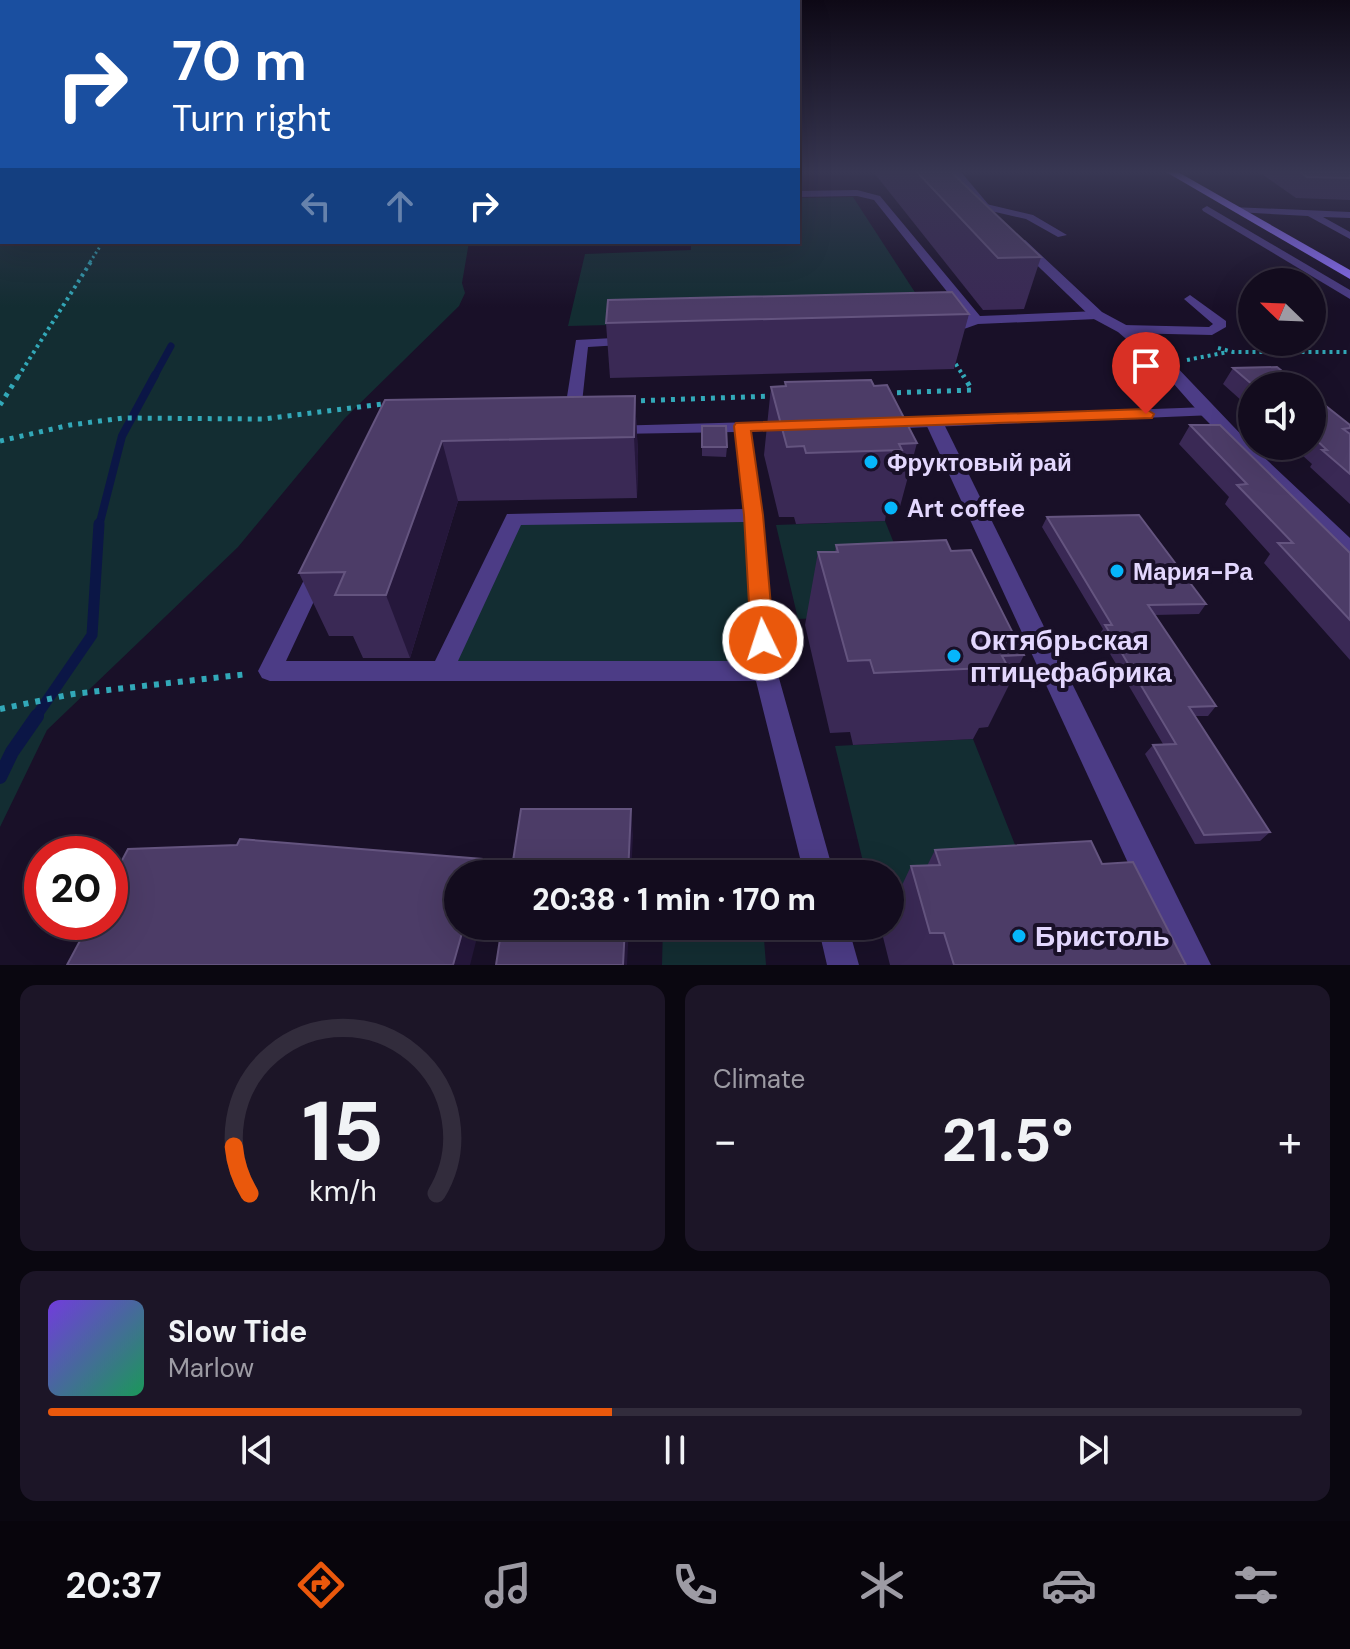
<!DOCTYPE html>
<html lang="en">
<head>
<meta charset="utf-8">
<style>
  body { margin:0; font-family:"DM Sans",sans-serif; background:#1c1527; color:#f1f3f6; height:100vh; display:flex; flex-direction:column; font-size:30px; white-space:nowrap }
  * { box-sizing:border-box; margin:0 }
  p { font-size:26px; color:#9d9ba4 }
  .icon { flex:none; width:44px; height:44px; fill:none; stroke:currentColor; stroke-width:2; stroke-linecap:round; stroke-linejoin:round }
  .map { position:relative; height:965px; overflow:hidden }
  .panel { display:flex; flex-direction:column; gap:20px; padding:20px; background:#0a0710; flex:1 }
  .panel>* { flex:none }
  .guide { position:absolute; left:0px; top:0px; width:800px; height:244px; box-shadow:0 8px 32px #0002,0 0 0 2px #322c3c; background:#1a4fa0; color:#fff; overflow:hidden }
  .needle { width:52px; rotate:293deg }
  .buttons { position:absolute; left:1238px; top:268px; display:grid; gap:16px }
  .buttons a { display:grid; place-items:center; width:88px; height:88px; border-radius:50%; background:#130c1e; box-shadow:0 8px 32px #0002,0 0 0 2px #322c3c; font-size:40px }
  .speed { position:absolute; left:24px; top:836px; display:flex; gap:16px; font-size:40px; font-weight:700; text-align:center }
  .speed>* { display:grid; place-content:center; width:104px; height:104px; border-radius:50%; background:#130c1e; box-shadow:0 8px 32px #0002,0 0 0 2px #322c3c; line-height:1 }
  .speed .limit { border:12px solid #d22; background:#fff; color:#111 }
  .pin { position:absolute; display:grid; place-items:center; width:68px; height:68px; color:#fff; margin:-82px -34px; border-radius:50% 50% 50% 0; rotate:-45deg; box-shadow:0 0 8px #0007 }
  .pin .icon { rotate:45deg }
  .me { position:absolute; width:88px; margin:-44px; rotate:356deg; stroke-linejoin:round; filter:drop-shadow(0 0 6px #0008) }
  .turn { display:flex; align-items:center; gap:28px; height:168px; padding:0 40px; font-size:36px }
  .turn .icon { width:104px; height:104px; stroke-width:2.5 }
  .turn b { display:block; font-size:56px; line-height:68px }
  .lanes { display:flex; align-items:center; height:76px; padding:0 40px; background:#0003; justify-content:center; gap:40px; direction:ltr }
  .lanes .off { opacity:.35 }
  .big { font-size:60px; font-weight:800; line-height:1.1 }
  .panel .widget { flex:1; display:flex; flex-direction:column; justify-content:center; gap:12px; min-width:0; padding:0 28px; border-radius:16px; background:#1c1527 }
  .panel .dial { align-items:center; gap:0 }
  .dial svg { height:208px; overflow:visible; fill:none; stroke:#322c3c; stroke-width:7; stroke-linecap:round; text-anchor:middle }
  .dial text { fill:#f1f3f6; stroke:none }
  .song { display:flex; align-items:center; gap:24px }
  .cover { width:96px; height:96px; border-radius:12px; background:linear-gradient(135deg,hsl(260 70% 55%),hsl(150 70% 35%)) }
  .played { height:8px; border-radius:4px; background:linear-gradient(90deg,#ea580c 45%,#322c3c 45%) }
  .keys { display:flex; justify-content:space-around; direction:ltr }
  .heat { display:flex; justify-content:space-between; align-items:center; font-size:44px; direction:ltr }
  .panel .tiles { flex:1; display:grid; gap:20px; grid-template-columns:1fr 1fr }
  .widget:last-child { grid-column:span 2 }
  .trip { position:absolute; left:444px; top:860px; width:460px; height:80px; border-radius:40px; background:#130c1e; box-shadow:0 8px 32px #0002,0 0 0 2px #322c3c; font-weight:800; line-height:80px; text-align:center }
  .tabs { display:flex; height:128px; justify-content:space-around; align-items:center; background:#08050c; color:#9d9ba4 }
  .tabs .icon { width:56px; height:56px }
  .tabs .selected { color:#ea580c }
  .tabs b { font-size:36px; color:#f1f3f6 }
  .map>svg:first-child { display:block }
  .green { fill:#132d32 }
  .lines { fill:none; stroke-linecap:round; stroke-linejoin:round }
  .stream-far3 { stroke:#0b1646; stroke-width:7 }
  .stream-far2 { stroke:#0b1646; stroke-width:8 }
  .stream-far1 { stroke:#0b1646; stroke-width:11 }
  .stream { stroke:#0b1646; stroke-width:14 }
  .path-far3 { stroke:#32a8b8; stroke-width:3; stroke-dasharray:2 3; stroke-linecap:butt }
  .path-far2 { stroke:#32a8b8; stroke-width:4; stroke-dasharray:3 4; stroke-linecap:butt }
  .path-far1 { stroke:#32a8b8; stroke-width:5; stroke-dasharray:4 6; stroke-linecap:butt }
  .path { stroke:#32a8b8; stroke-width:6; stroke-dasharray:5 7; stroke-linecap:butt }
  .lane { fill:#4c3c86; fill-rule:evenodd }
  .street { fill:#4c3c86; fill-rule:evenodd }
  .secondary { fill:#8d70fd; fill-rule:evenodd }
  .wall { fill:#3a2955 }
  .shaded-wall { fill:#25173b }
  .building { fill:#4c3c67; stroke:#64547f; stroke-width:2 }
  .route { fill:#ea580c; stroke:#983908; stroke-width:2 }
  .poi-dot { fill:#06b6fb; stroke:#191028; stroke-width:3 }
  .labels { text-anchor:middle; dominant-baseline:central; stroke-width:8; stroke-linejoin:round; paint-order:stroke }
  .poi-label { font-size:24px; font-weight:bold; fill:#e3d7fe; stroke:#191028; text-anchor:start }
  .near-poi-label { font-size:28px; font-weight:bold; fill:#e3d7fe; stroke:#191028; text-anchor:start }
</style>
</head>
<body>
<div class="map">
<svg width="1350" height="965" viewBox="0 0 1350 965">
  <rect width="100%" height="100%" fill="#191028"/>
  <g class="green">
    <polygon points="0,172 2,242 469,242 462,283 465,293 459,306 345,418 238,547 47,730 0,827"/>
    <polygon points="853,197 931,317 568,326 585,254 691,250 691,242 798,242 798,198"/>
    <polygon points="754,515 765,671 442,671 514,519"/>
    <polygon points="885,521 922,613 798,619 776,525"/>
    <polygon points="973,739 1039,905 890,914 890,874 866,874 835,746"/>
    <polygon points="663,926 763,926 766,965 662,965"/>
  </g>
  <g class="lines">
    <polyline class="stream-far3" points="154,377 171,346"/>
    <polyline class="stream-far2" points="99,526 122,436 155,375"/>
    <polyline class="stream-far1" points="35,718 92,635 99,524"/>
    <polyline class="stream" points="0,777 12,752 37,716"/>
    <polyline class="path-far3" points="90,262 103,242"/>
    <g class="path-far2">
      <polyline points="1218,348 1233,352 1350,352"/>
      <polyline points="952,358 964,377"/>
      <polyline points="1187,360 1228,352"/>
      <polyline points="18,377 92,260"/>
    </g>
    <g class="path-far1">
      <polyline points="887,393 972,390 963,375"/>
      <polyline points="631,401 773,396"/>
      <polyline points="0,405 19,375"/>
      <polyline points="0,441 70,425 123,418 264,419 390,403"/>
    </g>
    <polyline class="path" points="0,709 73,694 248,674"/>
    <g class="lane">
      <polygon points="857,190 880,196 980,316 1097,311 1104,315 1097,319 978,324 950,334 940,334 940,328 968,318 874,200 857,196 798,197 798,191"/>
      <polygon points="982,203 1033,215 1067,235 1058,237 1026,219 978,208 978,204"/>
      <polygon points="1207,206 1350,290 1350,299 1203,211 1202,209"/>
      <polygon points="1232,207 1350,212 1350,218 1323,217 1350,232 1350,239 1308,216 1236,212 1231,209"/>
      <polygon points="1190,295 1226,321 1226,327 1212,335 1123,333 1116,329 1123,325 1209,327 1213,324 1184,299"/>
      <polygon points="632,337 637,338 637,344 588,347 582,403 574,408 568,406 566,403 576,340"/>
      <polygon points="1208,407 1216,412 1214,415 883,429 875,424 883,419"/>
      <path d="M789 421 795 423 797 426 795 429 751 432 763 515 777 671 834 874H804L756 681H270L262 678 258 671 312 564H326L329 569 286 661H435L507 514 744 509 735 432 615 434 609 432 607 429 609 426ZM745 522 753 661H458L521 525Z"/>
      <polygon points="818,926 848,926 859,965 827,965"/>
    </g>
    <g class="street">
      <polygon points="951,172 961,172 999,217 999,221 991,221"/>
      <polygon points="1017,240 1025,240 1102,312 1128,326 1171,361 1252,446 1350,538 1350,559 1342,557 1202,416 1159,367 1118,332 1092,318 1017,246"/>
      <polygon points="934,417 943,422 1211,965 1175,965 925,422"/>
    </g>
    <polygon class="secondary" points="1166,172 1178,172 1350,270 1350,279"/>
  </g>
  <g class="wall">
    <polygon points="875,172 951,172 1041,257 1024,309 983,310 875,174"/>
    <polygon points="1259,172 1350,172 1350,200 1296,198"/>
    <polygon points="969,314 954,369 610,378 606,323"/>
    <polygon points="1233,368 1301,386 1252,386 1252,410 1223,384"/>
    <polygon points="785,382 874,386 917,443 898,514 886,514 885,521 796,524 794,517 779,517 764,455 771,387 785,386"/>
    <polygon points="1312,395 1350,425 1350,504 1310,467 1312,464 1292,446 1312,446"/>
    <polygon points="635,396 638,456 637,498 458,501 410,658 363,658 353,636 329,636 299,573 385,400"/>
    <polygon points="1190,425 1350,553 1350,660 1264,563 1270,554 1225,504 1229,497 1179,444"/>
    <polygon points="702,426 727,447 726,457 702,456"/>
    <polygon points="1047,517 1206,604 1199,614 1154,615 1216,706 1208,716 1195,716 1270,832 1260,841 1195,844 1145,754 1153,745 1163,744 1099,635 1103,629 1042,527"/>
    <polygon points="836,545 951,551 1024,655 988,727 979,728 973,739 853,745 850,732 830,733 805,625 818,552 835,552"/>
    <polygon points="935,850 1102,864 1186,965 890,965 881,929 883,926 890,926 890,911 911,866 927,866"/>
  </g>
  <g class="shaded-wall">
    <polygon points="635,396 638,456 637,498 634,437"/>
    <polygon points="442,441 458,501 410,658 386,595"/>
    <polygon points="631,809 633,836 631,874 628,874"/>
    <polygon points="482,859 488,874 477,874"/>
    <polygon points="464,926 480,926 470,965 453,965"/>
    <polygon points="625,926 629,926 627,965 623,965"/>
  </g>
  <g class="building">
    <polygon points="917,172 951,172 1041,257 998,258"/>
    <polygon points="1300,172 1350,172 1350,178 1307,177"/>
    <polygon points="952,292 969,314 606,323 608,300"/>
    <polygon points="1277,367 1301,386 1254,386 1233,368"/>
    <polygon points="871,380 874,386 887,385 917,443 899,444 902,450 806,453 804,446 787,447 771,387 786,386 785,382"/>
    <polygon points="1312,395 1350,425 1350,428 1343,429 1350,434 1350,474 1322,450 1327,450 1312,436"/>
    <polygon points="635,396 634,437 442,441 386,595 335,595 345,572 299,573 385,400"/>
    <polygon points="1190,425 1220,425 1350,553 1350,620 1278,543 1293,543 1237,485 1247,484"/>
    <polygon points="702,426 726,426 727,447 702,447"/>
    <polygon points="1139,515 1206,604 1148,605 1216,706 1189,707 1270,832 1204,835 1153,745 1176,744 1105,625 1112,625 1047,517"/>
    <polygon points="946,540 951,551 971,550 1024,655 1002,656 1008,667 874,673 870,660 848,661 818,552 838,552 836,545"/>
    <polygon points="521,809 631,809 628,874 511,874"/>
    <polygon points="240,839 482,859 477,874 458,874 458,926 464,926 453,965 67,965 90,922 110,922 110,883 128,849 237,845"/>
    <polygon points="1091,841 1102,864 1133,862 1186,965 954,965 944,933 930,933 911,866 940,865 935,850"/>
    <polygon points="502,926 625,926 623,965 496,965"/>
  </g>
  <linearGradient id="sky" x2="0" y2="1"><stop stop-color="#0e0916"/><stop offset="0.56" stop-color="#383753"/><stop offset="1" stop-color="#383753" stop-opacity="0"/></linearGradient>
  <rect width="1350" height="307" fill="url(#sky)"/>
  <polygon class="route" points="1146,409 1154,414 1152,418 751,431 763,515 774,640 771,646 763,649 755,646 751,640 744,515 734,426 736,423"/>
  <g class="poi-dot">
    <circle cx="871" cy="462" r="8"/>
    <circle cx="891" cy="508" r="8"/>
    <circle cx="1117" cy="571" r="8"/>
    <circle cx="954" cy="656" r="8"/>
    <circle cx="1019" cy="936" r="8"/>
  </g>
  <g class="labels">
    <g class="poi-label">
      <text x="887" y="462">Фруктовый рай</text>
      <text x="907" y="508">Art coffee</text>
      <text x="1133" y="571">Мария-Ра</text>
    </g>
    <g class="near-poi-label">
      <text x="970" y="640">Октябрьская<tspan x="970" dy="32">птицефабрика</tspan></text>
      <text x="1035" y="936">Бристоль</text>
    </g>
  </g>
</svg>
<div class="buttons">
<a><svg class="needle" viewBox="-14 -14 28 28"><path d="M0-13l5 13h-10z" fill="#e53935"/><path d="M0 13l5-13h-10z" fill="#9d9ba4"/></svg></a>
<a><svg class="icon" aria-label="sound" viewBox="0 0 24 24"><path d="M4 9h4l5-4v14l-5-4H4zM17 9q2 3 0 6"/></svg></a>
</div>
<div class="speed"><div class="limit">20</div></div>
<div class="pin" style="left:1146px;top:414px;background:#d93025"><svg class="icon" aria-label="arrive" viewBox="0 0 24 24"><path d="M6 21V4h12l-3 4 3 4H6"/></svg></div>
<svg class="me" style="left:763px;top:640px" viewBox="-20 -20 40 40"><circle r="17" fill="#ea580c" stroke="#fff" stroke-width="3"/><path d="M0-11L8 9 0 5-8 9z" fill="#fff"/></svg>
<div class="trip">20:38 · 1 min · 170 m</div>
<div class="guide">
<div class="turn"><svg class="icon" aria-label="right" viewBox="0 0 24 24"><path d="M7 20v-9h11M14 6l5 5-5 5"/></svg><div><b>70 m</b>Turn right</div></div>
<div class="lanes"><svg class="icon off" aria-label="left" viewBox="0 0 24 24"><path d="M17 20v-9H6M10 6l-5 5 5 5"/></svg><svg class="icon off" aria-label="ahead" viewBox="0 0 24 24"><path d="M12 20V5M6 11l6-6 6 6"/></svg><svg class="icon" aria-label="right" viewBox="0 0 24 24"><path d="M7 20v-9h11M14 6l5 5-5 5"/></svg></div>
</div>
</div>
<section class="panel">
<div class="tiles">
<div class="widget dial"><svg viewBox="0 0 100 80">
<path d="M14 69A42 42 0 1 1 86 69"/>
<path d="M14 69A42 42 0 0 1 8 51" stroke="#ea580c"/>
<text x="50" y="56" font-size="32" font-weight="700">15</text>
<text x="50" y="72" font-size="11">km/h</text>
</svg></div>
<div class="widget"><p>Climate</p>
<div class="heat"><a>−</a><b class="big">21.5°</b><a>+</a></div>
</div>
<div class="widget">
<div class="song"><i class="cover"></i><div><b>Slow Tide</b><p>Marlow</p></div></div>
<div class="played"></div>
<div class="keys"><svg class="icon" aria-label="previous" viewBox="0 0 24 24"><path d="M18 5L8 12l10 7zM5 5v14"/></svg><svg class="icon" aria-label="pause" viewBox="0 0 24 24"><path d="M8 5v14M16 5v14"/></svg><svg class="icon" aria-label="next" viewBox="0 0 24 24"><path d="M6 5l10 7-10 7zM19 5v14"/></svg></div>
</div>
</div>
</section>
<nav class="tabs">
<b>20:37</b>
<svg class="icon selected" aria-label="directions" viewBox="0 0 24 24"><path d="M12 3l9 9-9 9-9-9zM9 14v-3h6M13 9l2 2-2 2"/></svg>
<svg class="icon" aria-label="music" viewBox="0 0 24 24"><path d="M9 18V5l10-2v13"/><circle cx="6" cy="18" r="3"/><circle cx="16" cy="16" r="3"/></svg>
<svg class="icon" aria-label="phone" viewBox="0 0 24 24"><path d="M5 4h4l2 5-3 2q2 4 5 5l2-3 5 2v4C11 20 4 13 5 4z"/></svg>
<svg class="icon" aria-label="climate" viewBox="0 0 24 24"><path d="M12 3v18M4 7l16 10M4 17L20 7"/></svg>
<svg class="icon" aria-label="car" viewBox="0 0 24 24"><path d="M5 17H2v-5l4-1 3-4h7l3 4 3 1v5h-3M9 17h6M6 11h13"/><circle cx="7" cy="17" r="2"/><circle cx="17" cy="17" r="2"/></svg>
<svg class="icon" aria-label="filters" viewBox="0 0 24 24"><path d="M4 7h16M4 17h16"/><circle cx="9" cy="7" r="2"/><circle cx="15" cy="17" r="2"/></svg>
</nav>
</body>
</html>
